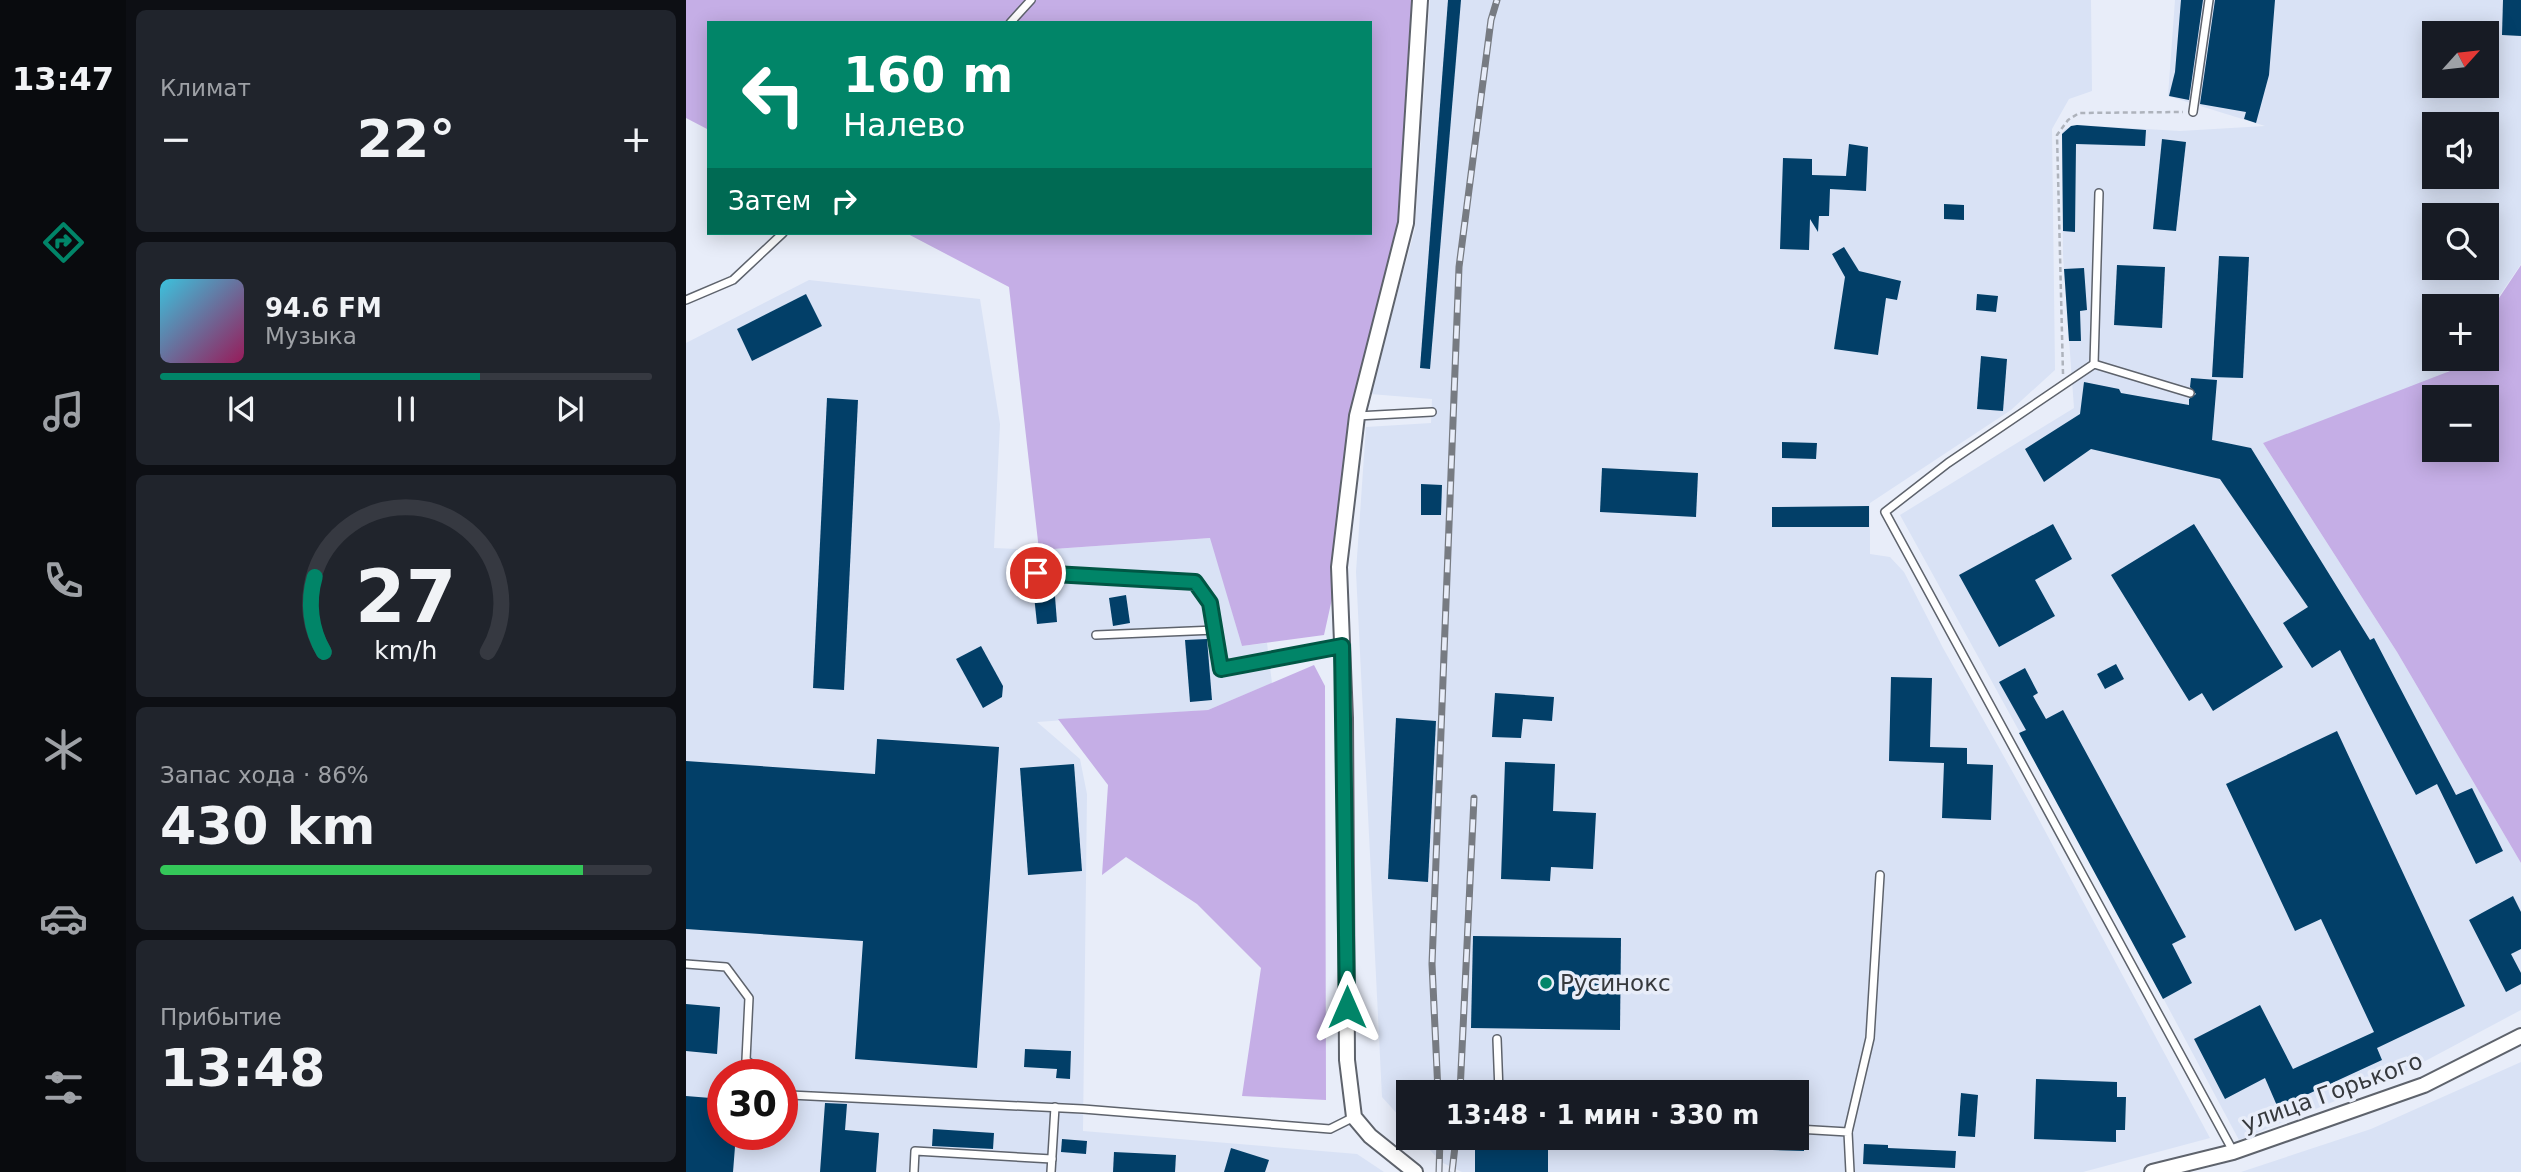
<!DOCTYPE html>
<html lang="ru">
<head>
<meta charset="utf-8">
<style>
  body { margin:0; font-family:"DejaVu Sans",sans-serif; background:#20242c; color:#f1f3f6; height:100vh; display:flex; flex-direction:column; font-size:26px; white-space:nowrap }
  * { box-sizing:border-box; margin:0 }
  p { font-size:23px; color:#9ea1a6 }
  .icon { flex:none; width:38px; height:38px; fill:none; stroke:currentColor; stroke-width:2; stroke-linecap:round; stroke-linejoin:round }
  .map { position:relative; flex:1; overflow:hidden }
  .details { display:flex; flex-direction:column; gap:10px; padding:10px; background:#0d0f14; width:560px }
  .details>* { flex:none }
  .top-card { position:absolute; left:21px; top:21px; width:665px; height:214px; border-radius:0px; box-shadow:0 4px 18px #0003; background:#018568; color:#fff; overflow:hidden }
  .needle { width:46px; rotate:63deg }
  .tools { position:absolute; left:1736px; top:21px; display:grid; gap:14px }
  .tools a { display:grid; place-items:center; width:77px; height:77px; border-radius:0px; background:#171b24; box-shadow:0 4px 18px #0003; font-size:35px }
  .speed { position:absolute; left:21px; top:1059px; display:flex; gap:14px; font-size:35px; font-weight:700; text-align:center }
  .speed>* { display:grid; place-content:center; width:91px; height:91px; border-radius:50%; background:#171b24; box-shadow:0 4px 18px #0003; line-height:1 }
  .speed .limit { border:10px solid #d22; background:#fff; color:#111 }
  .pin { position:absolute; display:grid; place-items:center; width:60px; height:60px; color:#fff; margin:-30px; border:4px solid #fff; border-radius:50%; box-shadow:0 2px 7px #0007 }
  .me { position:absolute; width:77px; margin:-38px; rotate:0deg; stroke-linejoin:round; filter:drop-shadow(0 0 5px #0008) }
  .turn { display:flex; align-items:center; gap:24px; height:147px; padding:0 21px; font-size:32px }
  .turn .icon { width:91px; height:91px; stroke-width:2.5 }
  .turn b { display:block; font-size:49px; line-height:60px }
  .then { display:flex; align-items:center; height:66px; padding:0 21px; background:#0003; gap:14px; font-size:26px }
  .big { font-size:52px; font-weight:800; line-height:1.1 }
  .details .card { flex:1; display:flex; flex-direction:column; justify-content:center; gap:10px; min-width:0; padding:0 24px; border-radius:10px; background:#20242c }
  .details .dial { align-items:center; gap:0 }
  .dial svg { height:182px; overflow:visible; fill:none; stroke:#363941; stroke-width:7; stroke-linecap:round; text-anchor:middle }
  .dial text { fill:#f1f3f6; stroke:none }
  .song { display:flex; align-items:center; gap:21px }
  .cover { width:84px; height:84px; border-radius:10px; background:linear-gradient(135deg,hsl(190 70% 55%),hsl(330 70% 35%)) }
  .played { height:7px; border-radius:4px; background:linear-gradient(90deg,#018568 65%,#363941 65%) }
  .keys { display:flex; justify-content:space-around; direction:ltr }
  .heat { display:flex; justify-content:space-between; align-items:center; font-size:38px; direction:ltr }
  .charge { height:10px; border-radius:5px; background:linear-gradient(90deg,#34c759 86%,#363941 0) }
  .trip { position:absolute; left:710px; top:1080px; width:413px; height:70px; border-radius:0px; background:#171b24; box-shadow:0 4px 18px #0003; font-weight:800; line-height:70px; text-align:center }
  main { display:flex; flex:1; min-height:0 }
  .menu { display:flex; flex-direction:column; width:126px; justify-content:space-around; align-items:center; background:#090b0e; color:#9ea1a6 }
  .menu .icon { width:49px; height:49px }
  .menu .on { color:#018568 }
  .menu b { font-size:32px; color:#f1f3f6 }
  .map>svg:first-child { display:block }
  .built { fill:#d9e2f5; fill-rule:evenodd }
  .green { fill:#c5aee6; fill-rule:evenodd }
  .building { fill:#023f68 }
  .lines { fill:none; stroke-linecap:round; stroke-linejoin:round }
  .lane-casing { stroke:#5e636c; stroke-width:10 }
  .street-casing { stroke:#5e636c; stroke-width:18 }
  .path { stroke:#aeb3bc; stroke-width:2.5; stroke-dasharray:5 3.5; stroke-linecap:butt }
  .lane { stroke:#fff; stroke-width:7 }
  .street { stroke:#fff; stroke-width:14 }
  .rail-casing { stroke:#777b82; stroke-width:7 }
  .rail { stroke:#e8edf9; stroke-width:4.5; stroke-dasharray:13; stroke-linecap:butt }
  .route-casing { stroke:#015644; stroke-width:18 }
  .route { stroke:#018568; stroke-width:12 }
  .poi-dot { fill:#018568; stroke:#e8edf9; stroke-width:2.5 }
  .labels { text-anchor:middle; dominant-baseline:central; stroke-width:7; stroke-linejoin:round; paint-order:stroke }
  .poi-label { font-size:23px; fill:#36393d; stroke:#e8edf9; text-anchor:start }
  .street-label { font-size:23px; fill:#36393d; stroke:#e8edf9 }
</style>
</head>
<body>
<main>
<nav class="menu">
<b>13:47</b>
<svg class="icon on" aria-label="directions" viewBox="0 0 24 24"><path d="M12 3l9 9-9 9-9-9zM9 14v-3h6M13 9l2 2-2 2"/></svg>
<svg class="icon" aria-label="music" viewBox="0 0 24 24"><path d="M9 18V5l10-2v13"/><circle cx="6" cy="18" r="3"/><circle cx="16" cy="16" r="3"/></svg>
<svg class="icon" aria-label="phone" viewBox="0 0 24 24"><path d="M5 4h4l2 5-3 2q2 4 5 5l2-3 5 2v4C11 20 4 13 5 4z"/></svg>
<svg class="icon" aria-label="climate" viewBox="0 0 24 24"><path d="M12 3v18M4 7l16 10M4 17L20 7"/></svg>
<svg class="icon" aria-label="car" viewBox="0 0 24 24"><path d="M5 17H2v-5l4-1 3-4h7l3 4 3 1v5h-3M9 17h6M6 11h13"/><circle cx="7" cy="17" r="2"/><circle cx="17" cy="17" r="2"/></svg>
<svg class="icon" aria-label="filters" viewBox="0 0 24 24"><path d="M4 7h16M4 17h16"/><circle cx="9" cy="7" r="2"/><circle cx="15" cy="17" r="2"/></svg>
</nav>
<section class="details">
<div class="card"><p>Климат</p>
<div class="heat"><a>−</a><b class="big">22°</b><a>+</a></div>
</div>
<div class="card">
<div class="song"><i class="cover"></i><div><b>94.6 FM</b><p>Музыка</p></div></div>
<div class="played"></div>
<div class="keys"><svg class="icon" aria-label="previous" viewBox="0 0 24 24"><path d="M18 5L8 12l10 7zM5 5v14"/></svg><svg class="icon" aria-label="pause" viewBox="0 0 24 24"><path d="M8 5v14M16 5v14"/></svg><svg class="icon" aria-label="next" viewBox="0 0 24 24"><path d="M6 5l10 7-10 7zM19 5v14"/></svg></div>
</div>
<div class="card dial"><svg viewBox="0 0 100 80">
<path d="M14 69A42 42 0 1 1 86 69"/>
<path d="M14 69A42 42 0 0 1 10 36" stroke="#018568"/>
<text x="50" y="56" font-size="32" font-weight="700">27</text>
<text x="50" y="72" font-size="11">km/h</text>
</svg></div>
<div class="card"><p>Запас хода · 86%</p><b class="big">430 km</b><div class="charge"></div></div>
<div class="card"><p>Прибытие</p><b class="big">13:48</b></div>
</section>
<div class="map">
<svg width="1835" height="1172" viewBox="0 0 1835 1172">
  <rect width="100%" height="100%" fill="#e8edf9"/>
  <g class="built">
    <polygon points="744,0 1405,0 1406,91 1383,99 1366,129 1369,370 1325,410 1184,503 1184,554 1204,557 1218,572 1257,648 1344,803 1524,1138 1397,1172 776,1172 755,1162 733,1138 1111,1138 1111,1092 723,1092 723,1127 696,1097 670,572 680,427 745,423 746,399 684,394 729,229"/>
    <path d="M1489 0H1835V264L1801 314V306H1748V359H1770L1759 375 1577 443 1711 652 1835 863V1010L1713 1075 1553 1140 1374 805 1214 515 1388 408 1377 256 1376 133 1379 129 1391 125 1494 131 1579 126 1482 96ZM1748 33H1801V86H1748ZM1748 124H1801V177H1748ZM1748 215H1801V268H1748Z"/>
    <path d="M123 280 294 299 314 424 308 548 353 550 525 538 556 646 581 643 586 683 522 710 351 722 394 759 401 794 397 1131 671 1154 698 1172H0V343ZM37 1074H96V1134H37Z"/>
    <polygon points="1835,1062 1835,1172 1555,1172 1685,1129"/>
  </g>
  <g class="green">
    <polygon points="0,0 734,0 720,223 671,416 653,567 638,635 556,646 524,538 353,550 323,287 220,233 684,233 684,23 23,23 23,130 0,118"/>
    <path d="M1835 265V863L1711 652 1577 443 1764 371 1772 359H1801V316ZM1748 397H1801V450H1748Z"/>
    <polygon points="628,665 639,686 640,1100 556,1096 575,968 511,904 440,857 416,875 422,785 372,719 522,710"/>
  </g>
  <g class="building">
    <polygon points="762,0 775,0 744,369 734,368"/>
    <polygon points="1495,0 1517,0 1503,100 1483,96 1489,72"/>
    <polygon points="1529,0 1589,0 1583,75 1570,123 1558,119 1560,112 1514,104"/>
    <polygon points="1817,0 1835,0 1835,36 1816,35"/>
    <polygon points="1391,125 1460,130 1459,146 1390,144 1389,232 1377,231 1376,134 1385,126"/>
    <polygon points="1476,139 1500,142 1490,231 1467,229"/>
    <polygon points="1163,144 1182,147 1180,191 1144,189 1143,216 1133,216 1132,232 1124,219 1123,250 1094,249 1097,158 1126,159 1126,175 1160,176"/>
    <polygon points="1258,204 1278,205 1278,220 1258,219"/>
    <polygon points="1158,247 1173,271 1215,281 1211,300 1200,298 1192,355 1148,349 1159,277 1146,254"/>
    <polygon points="1533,256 1563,257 1557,378 1526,377"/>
    <polygon points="1431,265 1479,267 1476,328 1428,325"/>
    <polygon points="1398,268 1401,310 1394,311 1395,341 1383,341 1378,269"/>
    <polygon points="120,294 136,326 66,361 51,329"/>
    <polygon points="1291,294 1312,296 1310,312 1290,310"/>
    <polygon points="1295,356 1321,359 1317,411 1291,409"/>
    <polygon points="1505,378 1531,380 1526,440 1565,448 1684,640 1688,638 1770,795 1786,788 1817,851 1790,864 1751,784 1730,795 1654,650 1626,668 1597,623 1622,607 1534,479 1405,449 1358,482 1339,449 1394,414 1398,382 1433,389 1435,393 1503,405 1503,399 1510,394 1504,387"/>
    <polygon points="141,398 172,400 158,690 127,688"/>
    <polygon points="1096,442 1131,443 1130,459 1096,458"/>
    <polygon points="916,468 1012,473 1010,517 914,512"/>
    <polygon points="735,484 756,485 755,515 735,515"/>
    <polygon points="1183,506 1183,527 1086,527 1086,507"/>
    <polygon points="1367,524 1386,559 1349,580 1369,616 1313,647 1273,575"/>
    <polygon points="1508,524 1597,667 1527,711 1516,693 1503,701 1425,575"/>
    <polygon points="368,584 371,622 351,624 347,586"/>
    <polygon points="440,595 444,623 427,626 423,598"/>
    <polygon points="521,639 526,700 504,702 499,640"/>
    <polygon points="295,646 317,686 316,697 297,708 270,659"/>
    <polygon points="1430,664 1438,679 1419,689 1411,674"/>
    <polygon points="1339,668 1352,693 1347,696 1360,719 1377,710 1500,937 1486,944 1506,983 1477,999 1333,733 1340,730 1313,682"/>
    <polygon points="1205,677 1246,678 1244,747 1281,748 1281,764 1307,765 1305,820 1256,818 1258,763 1203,761"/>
    <polygon points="809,693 868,697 866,721 837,719 835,738 806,737"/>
    <polygon points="710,718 750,721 742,882 702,879"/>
    <polygon points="1651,731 1779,1006 1691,1048 1696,1060 1592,1108 1579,1078 1539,1099 1508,1039 1574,1005 1607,1069 1688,1032 1635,919 1609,931 1540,784"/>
    <polygon points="191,739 313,747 291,1068 169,1059 177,941 0,929 0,761 189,774"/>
    <polygon points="819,762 869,764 867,811 910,813 907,869 865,867 864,881 815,879"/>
    <polygon points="388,764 396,871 342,875 334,768"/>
    <polygon points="1827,896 1835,912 1835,949 1825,954 1835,973 1835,984 1820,992 1783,920"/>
    <polygon points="787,936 935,938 934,1030 785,1028"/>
    <polygon points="0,1004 34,1007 31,1054 0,1051"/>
    <polygon points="339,1049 385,1051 384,1079 370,1078 371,1069 338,1067"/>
    <polygon points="1350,1079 1431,1082 1431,1097 1440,1097 1439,1130 1430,1130 1430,1142 1348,1139"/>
    <polygon points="1275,1093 1292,1095 1289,1137 1272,1136"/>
    <polygon points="0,1096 37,1099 37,1134 50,1134 47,1172 0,1172"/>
    <polygon points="139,1103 161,1104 159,1130 193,1133 190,1172 134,1172"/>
    <polygon points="247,1129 308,1133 307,1149 246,1146"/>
    <rect x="789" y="1138" width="73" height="34"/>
    <polygon points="1026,1138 1118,1138 1118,1151 1025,1148"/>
    <polygon points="376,1139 401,1141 400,1154 375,1152"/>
    <polygon points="1178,1144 1202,1145 1202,1148 1270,1151 1269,1168 1177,1164"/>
    <polygon points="545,1148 583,1160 579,1172 538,1172"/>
    <polygon points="428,1152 490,1155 489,1172 427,1172"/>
  </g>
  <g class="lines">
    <g class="lane-casing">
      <g id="lane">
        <polyline points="324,23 345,0"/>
        <polyline points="1507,112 1523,0"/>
        <polyline points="0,300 47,280 97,233"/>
        <polyline points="1408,364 1413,193"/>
        <polyline points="1504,393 1408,364 1262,463 1199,512 1547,1151"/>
        <polyline points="671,416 746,412"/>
        <polyline points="350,573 509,581 524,603 535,669 656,646"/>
        <polyline points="410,635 529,630"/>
        <polyline points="0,964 40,967 63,998 60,1060 78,1074"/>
        <polyline points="811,1039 813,1092"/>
        <polyline points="96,1089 104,1095 397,1109 644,1129 668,1117"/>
        <polyline points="1111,1129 1162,1132 1164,1172"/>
        <polyline points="1162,1132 1184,1038 1194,875"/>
        <polyline points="228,1172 229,1151 366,1159"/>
        <polyline points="365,1172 369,1107"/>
      </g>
    </g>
    <g class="street-casing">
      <g id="street">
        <polyline points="729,1172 684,1136 668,1117 661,1060 659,718 653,567 671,416 720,223 734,0"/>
        <polyline points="1466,1172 1547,1152 1738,1085 1835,1036"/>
      </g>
    </g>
    <polyline class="path" points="1377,374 1371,135 1382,120 1393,113 1497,112"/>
    <use href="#lane" class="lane"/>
    <use href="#street" class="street"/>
    <g class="rail-casing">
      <g id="rail">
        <polyline points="752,1092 746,964 773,267 805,20 811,0"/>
        <polyline points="774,1092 788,798"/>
        <polyline points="753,1172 754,1138"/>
        <polyline points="766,1172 770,1138"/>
      </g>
    </g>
    <use href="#rail" class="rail"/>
  </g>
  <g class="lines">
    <g class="route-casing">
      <polyline id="route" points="350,573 509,582 524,603 535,669 656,646 661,1007"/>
    </g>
    <use href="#route" class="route"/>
  </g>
  <circle class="poi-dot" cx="860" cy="983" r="7"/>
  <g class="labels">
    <g class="poi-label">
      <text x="874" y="983">Русинокс</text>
    </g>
    <g class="street-label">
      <text transform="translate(1646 1092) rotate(-20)">улица Горького</text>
    </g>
  </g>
</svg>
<div class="tools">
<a><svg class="needle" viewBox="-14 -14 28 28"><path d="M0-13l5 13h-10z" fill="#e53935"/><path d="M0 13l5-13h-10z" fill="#9ea1a6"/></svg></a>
<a><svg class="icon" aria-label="sound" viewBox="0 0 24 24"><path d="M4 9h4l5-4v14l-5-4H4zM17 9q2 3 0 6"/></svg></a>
<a><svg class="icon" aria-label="search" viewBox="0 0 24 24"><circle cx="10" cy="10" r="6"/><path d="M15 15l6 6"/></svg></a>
<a>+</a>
<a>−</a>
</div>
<div class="speed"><div class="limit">30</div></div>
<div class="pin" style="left:350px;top:573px;background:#d93025"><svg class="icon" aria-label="arrive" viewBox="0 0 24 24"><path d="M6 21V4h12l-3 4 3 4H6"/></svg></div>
<svg class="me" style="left:661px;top:1007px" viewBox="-20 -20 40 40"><path d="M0-17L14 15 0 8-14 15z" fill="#018568" stroke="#fff" stroke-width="4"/></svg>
<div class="trip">13:48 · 1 мин · 330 m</div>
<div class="top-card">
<div class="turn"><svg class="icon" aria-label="left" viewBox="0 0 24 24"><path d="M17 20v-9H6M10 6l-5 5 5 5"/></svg><div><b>160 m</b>Налево</div></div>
<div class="then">Затем<svg class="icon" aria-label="right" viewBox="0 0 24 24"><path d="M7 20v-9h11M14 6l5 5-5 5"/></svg></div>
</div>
</div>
</main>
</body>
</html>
